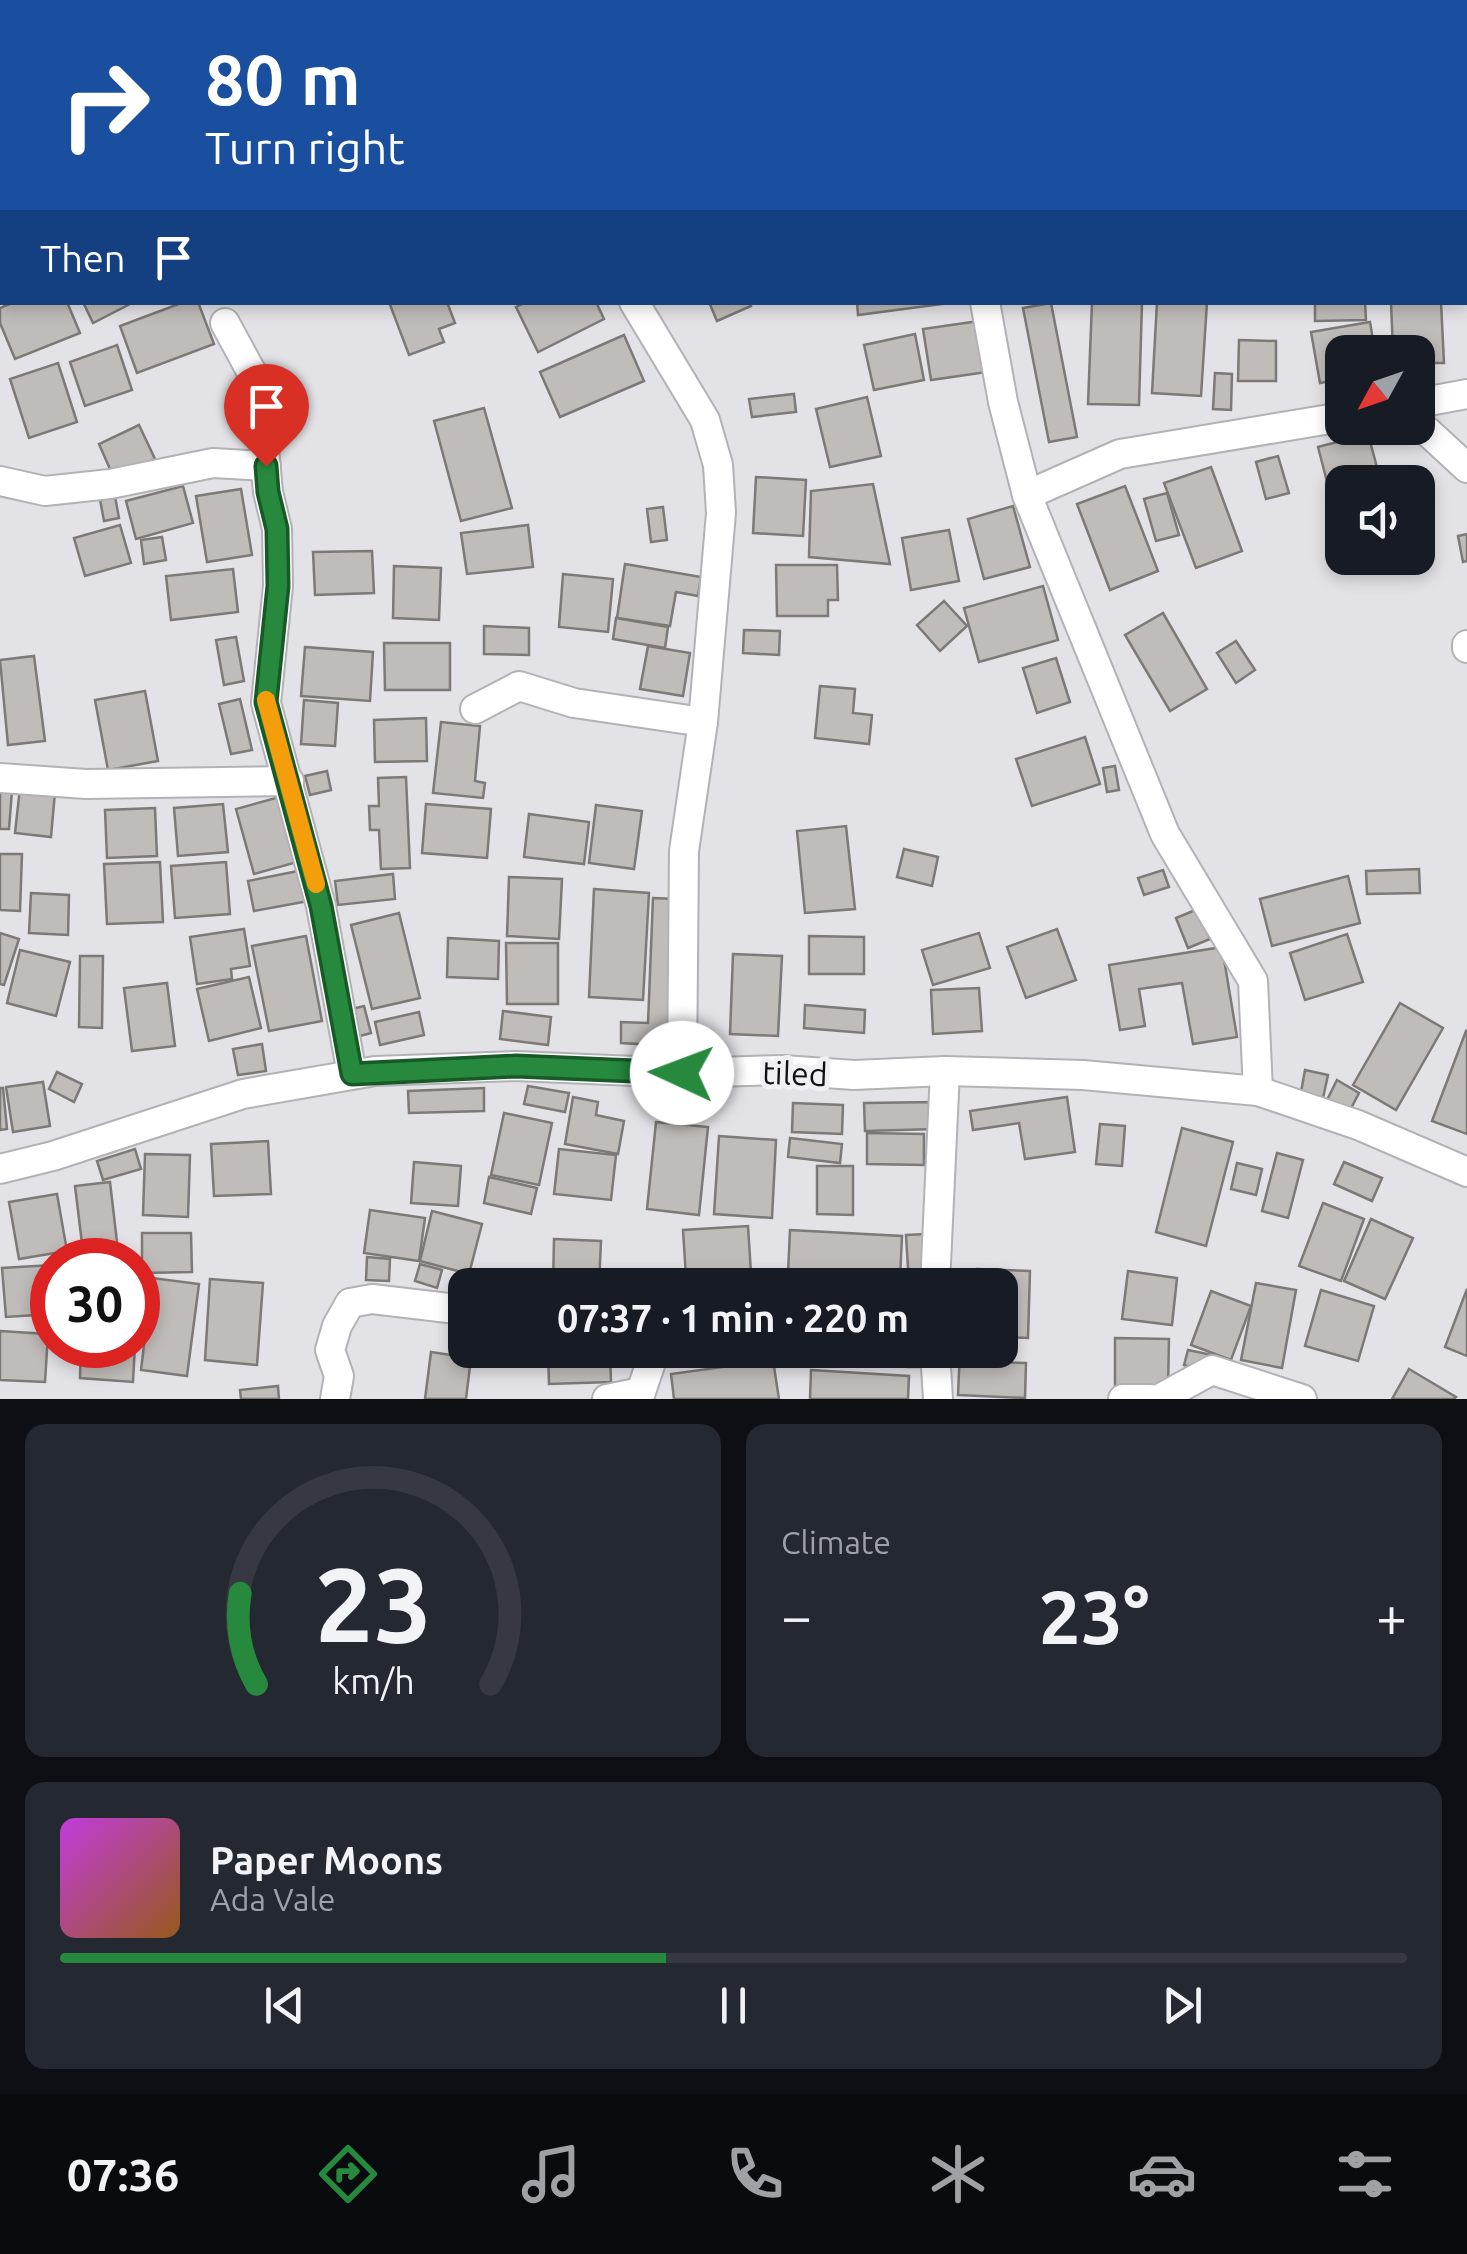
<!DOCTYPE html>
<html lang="en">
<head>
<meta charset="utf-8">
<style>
  body { margin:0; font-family:Ubuntu,sans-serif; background:#242831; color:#f1f3f6; height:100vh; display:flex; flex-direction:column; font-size:38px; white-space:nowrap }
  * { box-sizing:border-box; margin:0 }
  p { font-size:32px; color:#9ea1a6 }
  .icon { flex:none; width:55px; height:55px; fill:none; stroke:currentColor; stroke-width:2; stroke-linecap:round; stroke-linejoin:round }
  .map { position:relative; height:1399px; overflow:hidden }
  .panel { display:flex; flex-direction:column; gap:25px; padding:25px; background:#0d0f14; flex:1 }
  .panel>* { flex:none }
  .banner { position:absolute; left:0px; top:0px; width:1468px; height:305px; box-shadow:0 5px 15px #0003; background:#1a4fa0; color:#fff; overflow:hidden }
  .needle { width:65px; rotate:230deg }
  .controls { position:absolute; left:1325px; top:335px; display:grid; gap:20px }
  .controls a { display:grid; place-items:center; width:110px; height:110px; border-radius:20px; background:#171b24; box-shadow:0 5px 15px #0003; font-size:50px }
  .speed { position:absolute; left:30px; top:1238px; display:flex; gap:20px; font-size:50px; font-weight:700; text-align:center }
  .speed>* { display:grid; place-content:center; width:130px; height:130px; border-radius:50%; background:#171b24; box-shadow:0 5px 15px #0003; line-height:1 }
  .speed .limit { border:15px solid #d22; background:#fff; color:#111 }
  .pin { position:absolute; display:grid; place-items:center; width:85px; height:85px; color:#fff; margin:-102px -42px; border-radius:50% 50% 50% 0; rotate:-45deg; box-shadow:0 0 10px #0007 }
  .pin .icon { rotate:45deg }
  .me { position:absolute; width:110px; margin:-55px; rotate:272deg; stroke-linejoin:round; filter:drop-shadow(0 0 8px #0008) }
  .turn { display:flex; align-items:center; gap:35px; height:210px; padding:0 40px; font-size:45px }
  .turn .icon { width:130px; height:130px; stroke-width:2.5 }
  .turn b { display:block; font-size:70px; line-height:85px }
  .then { display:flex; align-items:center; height:95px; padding:0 40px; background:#0003; gap:20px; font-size:38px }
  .big { font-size:75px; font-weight:700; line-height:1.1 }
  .panel .card { flex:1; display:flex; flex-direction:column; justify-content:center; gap:15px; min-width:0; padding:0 35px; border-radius:20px; background:#242831 }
  .panel .dial { align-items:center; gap:0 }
  .dial svg { height:260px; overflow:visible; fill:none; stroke:#363941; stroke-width:7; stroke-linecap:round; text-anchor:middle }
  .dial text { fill:#f1f3f6; stroke:none }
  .song { display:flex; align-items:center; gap:30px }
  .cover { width:120px; height:120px; border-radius:15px; background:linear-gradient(135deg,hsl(290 70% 55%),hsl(30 70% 35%)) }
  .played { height:10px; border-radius:5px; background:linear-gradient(90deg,#26893e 45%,#363941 45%) }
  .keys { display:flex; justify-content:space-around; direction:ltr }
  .heat { display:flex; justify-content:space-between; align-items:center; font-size:55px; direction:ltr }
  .panel .tiles { flex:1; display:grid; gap:25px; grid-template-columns:1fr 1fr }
  .card:last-child { grid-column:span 2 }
  .trip { position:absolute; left:448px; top:1268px; width:570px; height:100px; border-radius:20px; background:#171b24; box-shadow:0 5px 15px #0003; font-weight:700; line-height:100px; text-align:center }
  .dock { display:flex; height:160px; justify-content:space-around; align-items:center; background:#090b0e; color:#9ea1a6 }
  .dock .icon { width:70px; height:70px }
  .dock .selected { color:#26893e }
  .dock b { font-size:45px; color:#f1f3f6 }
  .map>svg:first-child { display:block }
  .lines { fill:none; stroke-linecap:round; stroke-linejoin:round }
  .stream { stroke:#6ebef1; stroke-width:9 }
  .building { fill:#c0bcba; stroke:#7d7977; stroke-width:2.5 }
  .minor-casing { stroke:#b2b2b6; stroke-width:32 }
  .minor { stroke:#fff; stroke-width:28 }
  .route-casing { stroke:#195928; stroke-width:25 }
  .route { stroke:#26893e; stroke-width:18 }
  .slow { stroke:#f59e0b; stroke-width:18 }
  .labels { text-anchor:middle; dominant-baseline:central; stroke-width:10; stroke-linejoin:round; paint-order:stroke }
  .street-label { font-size:32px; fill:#101012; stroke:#f0f0f4 }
</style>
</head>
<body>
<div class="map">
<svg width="1467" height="1399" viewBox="0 0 1467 1399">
  <rect width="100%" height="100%" fill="#e3e3e7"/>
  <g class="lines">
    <polyline class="stream" points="0,99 2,102"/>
  </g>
  <g class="building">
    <polygon points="108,0 171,0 172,2 110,2"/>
    <polygon points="274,0 350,0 271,2"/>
    <polygon points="560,0 619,0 620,2 562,2"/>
    <rect x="1092" y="0" width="60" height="2"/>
    <rect x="1163" y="0" width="60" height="2"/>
    <polygon points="1242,0 1295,0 1296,2 1243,2"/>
    <polygon points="1323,0 1374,0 1375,2 1324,2"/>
    <polygon points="2,243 2,299 0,300 0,244"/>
    <polygon points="14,302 67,302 80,333 15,359 0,323 0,308"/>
    <polygon points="83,302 134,302 93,323"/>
    <polygon points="184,302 198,302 214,344 137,373 120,326"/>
    <polygon points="389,302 447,302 455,323 439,329 444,342 409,355"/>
    <polygon points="526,302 596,302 604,319 538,352 516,307"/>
    <polygon points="709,302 750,302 751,306 717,321"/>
    <polygon points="857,302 950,302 950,303 858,315"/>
    <polygon points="1092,302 1142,303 1139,405 1088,404"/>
    <polygon points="1157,302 1207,302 1201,396 1152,393"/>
    <polygon points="1315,302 1365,302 1366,320 1315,321"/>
    <polygon points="1391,302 1441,302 1444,363 1418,363 1418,352 1393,352"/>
    <polygon points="1051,303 1077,437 1049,442 1023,308"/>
    <polygon points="979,321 987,372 931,380 923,329"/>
    <polygon points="1370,322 1375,352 1342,352 1342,379 1320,383 1311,332"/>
    <polygon points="915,334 924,380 874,390 864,345"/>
    <polygon points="624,335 644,381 560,417 540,372"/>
    <polygon points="1239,340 1276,341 1276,381 1238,381"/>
    <polygon points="117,345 132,390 85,406 70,362"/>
    <polygon points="58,363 77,422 29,438 10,379"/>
    <polygon points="1215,373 1232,374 1231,410 1213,409"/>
    <polygon points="794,394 796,412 752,417 749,399"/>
    <polygon points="867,397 881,456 830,467 816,409"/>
    <polygon points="484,408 512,508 461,521 434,421"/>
    <polygon points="139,425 155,459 114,478 99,444"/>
    <polygon points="1368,434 1381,482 1342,482 1342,498 1332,501 1318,447"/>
    <polygon points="1278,456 1289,493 1266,499 1256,462"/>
    <polygon points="1211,467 1242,551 1196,568 1164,483"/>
    <polygon points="756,477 806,480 803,536 753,533"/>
    <polygon points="873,484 890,564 809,557 811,491"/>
    <polygon points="183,486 193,523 136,539 126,501"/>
    <polygon points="1125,486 1158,571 1110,590 1077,504"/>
    <polygon points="241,489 252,555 207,562 196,496"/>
    <polygon points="114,491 119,518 104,521 99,494"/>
    <polygon points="1167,493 1179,535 1156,541 1144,499"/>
    <polygon points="1013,506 1030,567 984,579 968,519"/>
    <polygon points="663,507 667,540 651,542 647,509"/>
    <polygon points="120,525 131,563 85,576 74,538"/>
    <polygon points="528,525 533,567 467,574 461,533"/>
    <polygon points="949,530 959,581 911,590 902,538"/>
    <polygon points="1467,534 1467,561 1463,562 1458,536"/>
    <polygon points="162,537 166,560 144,564 141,540"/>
    <polygon points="372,551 374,593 315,595 313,552"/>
    <polygon points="625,564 701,577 698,596 676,592 670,626 617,618"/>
    <polygon points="776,565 837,565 838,600 828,600 828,616 777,616"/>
    <polygon points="394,566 441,568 439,620 393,618"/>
    <polygon points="233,569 238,612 171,620 166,576"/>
    <polygon points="563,574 613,579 608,632 559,627"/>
    <polygon points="1043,586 1058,640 979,662 964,608"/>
    <polygon points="944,601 967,626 940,651 917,625"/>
    <polygon points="1163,613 1207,689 1170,711 1125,635"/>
    <polygon points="616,618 668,627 665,648 613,639"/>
    <polygon points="484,626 529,628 529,655 484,654"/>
    <polygon points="744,630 780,631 779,655 743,653"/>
    <polygon points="236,637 244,681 224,685 216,640"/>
    <polygon points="1236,641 1255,670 1236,683 1217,653"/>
    <polygon points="384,643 450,643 450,690 385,690"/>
    <polygon points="648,646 690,653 683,696 640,689"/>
    <polygon points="305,647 373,652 370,701 301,696"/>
    <polygon points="34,656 45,741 8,745 0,660"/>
    <polygon points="1056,658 1070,702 1037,713 1023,668"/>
    <polygon points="820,686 855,689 853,713 872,715 869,744 815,738"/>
    <polygon points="145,691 158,761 108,770 95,700"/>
    <polygon points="240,699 252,750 231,754 219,704"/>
    <polygon points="304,700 338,703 335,746 301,744"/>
    <polygon points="426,718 427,761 375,762 374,720"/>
    <polygon points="441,722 480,726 475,781 485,783 483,798 433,793"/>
    <polygon points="1085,737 1100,784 1032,806 1016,759"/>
    <polygon points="1115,766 1119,790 1107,792 1103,768"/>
    <polygon points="327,771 331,790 310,795 305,776"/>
    <polygon points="406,777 410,868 381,869 379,830 370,830 369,806 379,806 378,778"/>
    <polygon points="20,788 55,792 51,837 15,833"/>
    <polygon points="0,790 12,791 9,829 0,829"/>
    <polygon points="283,796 301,861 254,874 236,809"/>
    <polygon points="223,804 228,852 178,856 174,808"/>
    <polygon points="426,804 491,809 487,858 422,853"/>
    <polygon points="596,805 642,811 634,869 589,863"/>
    <polygon points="155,808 157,856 107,858 105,810"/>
    <polygon points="529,814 589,822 584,864 524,857"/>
    <polygon points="846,826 855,909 805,913 797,831"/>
    <polygon points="904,849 938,857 932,886 897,877"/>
    <polygon points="0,854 22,854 20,911 0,910"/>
    <polygon points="160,862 163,922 107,924 104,864"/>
    <polygon points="226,862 230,914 175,918 171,866"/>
    <polygon points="308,869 314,900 254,911 248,881"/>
    <polygon points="1419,869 1420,893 1367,894 1366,871"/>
    <polygon points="1163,870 1169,887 1144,895 1138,878"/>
    <polygon points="393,874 395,899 338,905 335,881"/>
    <polygon points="1348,876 1360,923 1272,946 1260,899"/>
    <polygon points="509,877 562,879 559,939 507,936"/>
    <polygon points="594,889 649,893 643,1000 589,997"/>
    <polygon points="31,893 69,895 68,935 29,933"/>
    <polygon points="653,898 676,899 671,1046 621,1043 621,1022 648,1023"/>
    <polygon points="1198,909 1210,939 1188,948 1176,918"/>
    <polygon points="399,913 420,998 372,1009 351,925"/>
    <polygon points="244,929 250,966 231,969 232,979 197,984 190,937"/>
    <polygon points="1057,929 1076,980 1026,998 1007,947"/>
    <polygon points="0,933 19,939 4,985 0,984"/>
    <polygon points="979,933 990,968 933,985 922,950"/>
    <polygon points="1347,934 1363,982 1305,1000 1290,953"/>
    <polygon points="306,936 322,1021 269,1031 252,946"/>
    <polygon points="809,936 864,937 864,974 809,974"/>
    <polygon points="448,938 499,941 498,979 447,977"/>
    <polygon points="506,943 558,943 558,1004 507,1004"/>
    <polygon points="1222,947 1237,1037 1193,1044 1182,983 1139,989 1145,1026 1120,1030 1109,965"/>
    <polygon points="20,950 70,962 56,1016 7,1003"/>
    <polygon points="733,954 782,956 778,1036 730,1034"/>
    <polygon points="80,956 103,956 102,1028 79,1027"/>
    <polygon points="249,977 261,1028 209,1041 197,989"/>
    <polygon points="167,983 175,1046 132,1051 124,988"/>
    <polygon points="979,988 982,1031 933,1034 931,990"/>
    <polygon points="1400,1003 1443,1028 1396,1110 1353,1085"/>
    <polygon points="805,1005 865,1010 864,1033 804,1028"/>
    <polygon points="364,1006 371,1033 356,1037 348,1010"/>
    <polygon points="503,1011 551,1017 548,1045 500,1039"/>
    <polygon points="419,1012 424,1035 380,1045 375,1022"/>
    <polygon points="1466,1031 1467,1032 1467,1134 1432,1121"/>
    <polygon points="262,1044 266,1071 238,1075 233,1049"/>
    <polygon points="1305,1070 1328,1075 1323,1098 1301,1092"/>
    <polygon points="57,1072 82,1084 74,1102 49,1089"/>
    <polygon points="1337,1080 1359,1093 1347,1116 1325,1104"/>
    <polygon points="43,1082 50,1126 13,1132 6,1087"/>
    <polygon points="528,1086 569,1093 565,1112 524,1104"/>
    <polygon points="0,1088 3,1088 7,1129 0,1130"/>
    <polygon points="484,1088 484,1111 409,1113 408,1091"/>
    <polygon points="573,1097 598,1102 596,1115 624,1121 618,1154 565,1144"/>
    <polygon points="1067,1097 1075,1152 1025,1159 1019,1123 973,1130 970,1111"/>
    <polygon points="935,1102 936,1129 865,1131 864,1103"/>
    <polygon points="793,1103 843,1105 842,1134 792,1132"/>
    <polygon points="504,1113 552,1123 539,1185 491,1175"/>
    <polygon points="656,1122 708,1127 699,1215 647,1209"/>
    <polygon points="1100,1124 1125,1126 1122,1166 1096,1164"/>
    <polygon points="1182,1128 1233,1142 1206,1246 1156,1232"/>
    <polygon points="867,1133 924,1134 924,1165 867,1164"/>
    <polygon points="719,1136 776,1140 772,1218 714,1214"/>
    <polygon points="790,1138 842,1144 840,1163 788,1157"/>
    <polygon points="268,1141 271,1194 214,1196 211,1144"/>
    <polygon points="135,1149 141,1169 103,1180 97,1161"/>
    <polygon points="559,1149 616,1155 611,1200 554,1194"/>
    <polygon points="1277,1153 1303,1160 1288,1218 1262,1211"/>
    <polygon points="145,1154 190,1155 188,1217 143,1215"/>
    <polygon points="414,1162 461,1166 458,1206 411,1203"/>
    <polygon points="1344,1162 1382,1178 1372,1201 1334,1184"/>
    <polygon points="1237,1163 1262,1169 1256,1195 1231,1189"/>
    <polygon points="817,1166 853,1166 853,1215 817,1214"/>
    <polygon points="489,1177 537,1188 531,1214 484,1203"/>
    <polygon points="110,1182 119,1259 84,1260 75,1186"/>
    <polygon points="57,1194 67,1251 19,1259 9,1202"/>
    <polygon points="1323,1203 1364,1219 1341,1281 1299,1266"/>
    <polygon points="370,1210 425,1218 419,1261 364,1253"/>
    <polygon points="432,1211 482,1224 469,1274 420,1261"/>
    <polygon points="1371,1219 1413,1238 1385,1299 1344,1281"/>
    <polygon points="748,1226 751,1273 686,1277 683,1230"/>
    <polygon points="790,1230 902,1236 900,1280 788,1273"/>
    <polygon points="142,1233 191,1233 192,1272 142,1273"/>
    <polygon points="926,1234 930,1285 909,1285 906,1235"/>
    <polygon points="554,1239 601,1241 599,1285 553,1285"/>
    <polygon points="367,1257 390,1259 389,1281 366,1280"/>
    <polygon points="420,1264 442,1270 437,1288 415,1281"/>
    <polygon points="52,1265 52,1314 6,1317 2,1268"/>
    <polygon points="977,1269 1030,1271 1028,1338 1001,1337 1000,1285 976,1285"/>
    <polygon points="1128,1271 1177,1278 1172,1325 1122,1319"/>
    <polygon points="152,1278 199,1284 187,1376 141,1370"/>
    <polygon points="210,1279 263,1283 257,1365 205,1360"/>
    <polygon points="1256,1283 1296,1290 1282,1368 1241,1360"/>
    <polygon points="1467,1289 1467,1356 1445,1347"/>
    <polygon points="1321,1290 1374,1306 1358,1361 1305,1346"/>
    <polygon points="1211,1291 1251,1306 1231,1360 1191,1345"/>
    <polygon points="0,1331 48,1334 45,1382 0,1380"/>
    <polygon points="1115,1338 1169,1339 1168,1389 1115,1388"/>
    <polygon points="54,1345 75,1345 75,1352 54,1351"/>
    <polygon points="81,1345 135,1345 133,1382 80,1378"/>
    <polygon points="548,1350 610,1350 611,1382 549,1384"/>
    <polygon points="844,1350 845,1363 809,1364 809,1351"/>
    <polygon points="906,1350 928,1350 928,1367 907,1367"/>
    <polygon points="960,1350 998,1350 997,1362 1026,1363 1025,1398 958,1395"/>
    <polygon points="1188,1350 1212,1355 1208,1371 1184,1365"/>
    <polygon points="431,1352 471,1358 466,1399 425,1399"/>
    <polygon points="773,1360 779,1399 674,1399 671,1374"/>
    <polygon points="1409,1369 1456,1397 1454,1399 1392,1399"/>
    <polygon points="811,1370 909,1376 908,1399 810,1399"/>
    <polygon points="278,1386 279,1399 241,1399 240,1390"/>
  </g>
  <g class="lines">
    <g class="minor-casing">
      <g id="minor">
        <polyline points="423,0 425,2"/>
        <polyline points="959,0 959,2"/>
        <polyline points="463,2 464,0"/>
        <polyline points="1465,97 1467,96"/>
        <polyline points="634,302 705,420 718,465 721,513 703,722 684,851 682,1073"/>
        <polyline points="985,302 1003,402 1027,495 1165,834 1253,981 1258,1091"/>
        <polyline points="225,323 258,384 268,492 277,529 278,586 266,703 321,906 352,1074"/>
        <polyline points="1418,403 1467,394"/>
        <polyline points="1414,428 1427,431 1467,468"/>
        <polyline points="0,481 45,491 110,484 213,463 266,466"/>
        <polyline points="1027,495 1120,454 1342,417"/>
        <polyline points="1467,645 1467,648"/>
        <polyline points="475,709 519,686 574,703 703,722"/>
        <polyline points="0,778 86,784 289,781"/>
        <polyline points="0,1169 53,1156 243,1094 375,1071 516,1066 682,1073 783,1070 854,1075 945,1071 1083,1075 1258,1091 1358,1125 1467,1172"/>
        <polyline points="935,1285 945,1071"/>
        <polyline points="935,1350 938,1399"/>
        <polyline points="335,1399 339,1376 330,1350 337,1326 350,1303 372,1299 465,1310"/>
        <polyline points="607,1399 641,1392 653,1356 666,1350"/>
        <polyline points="1123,1399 1150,1399"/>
        <polyline points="1159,1399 1212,1370 1302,1399"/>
      </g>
    </g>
    <use href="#minor" class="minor"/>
  </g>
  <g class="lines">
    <g class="route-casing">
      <polyline id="route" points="266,466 268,492 277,529 278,586 266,702 321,906 352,1074 516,1066 682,1073"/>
    </g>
    <use href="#route" class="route"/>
    <polyline class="slow" points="266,700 316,884"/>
  </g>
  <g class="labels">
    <g class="street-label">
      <text transform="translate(795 1073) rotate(2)">tiled</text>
    </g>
  </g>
</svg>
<div class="controls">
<a><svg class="needle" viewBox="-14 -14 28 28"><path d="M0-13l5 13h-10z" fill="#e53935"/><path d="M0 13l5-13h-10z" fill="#9ea1a6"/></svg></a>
<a><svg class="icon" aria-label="sound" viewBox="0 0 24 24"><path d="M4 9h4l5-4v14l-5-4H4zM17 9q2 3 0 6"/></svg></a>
</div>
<div class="speed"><div class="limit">30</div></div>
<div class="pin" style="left:266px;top:466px;background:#d93025"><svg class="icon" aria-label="arrive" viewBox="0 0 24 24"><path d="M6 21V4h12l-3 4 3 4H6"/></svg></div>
<svg class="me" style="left:682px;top:1073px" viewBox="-20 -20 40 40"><circle r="19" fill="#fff"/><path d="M0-13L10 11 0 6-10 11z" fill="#26893e"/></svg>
<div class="trip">07:37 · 1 min · 220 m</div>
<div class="banner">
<div class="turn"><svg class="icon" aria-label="right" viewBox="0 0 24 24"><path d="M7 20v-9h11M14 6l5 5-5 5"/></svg><div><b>80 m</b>Turn right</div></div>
<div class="then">Then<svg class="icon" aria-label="arrive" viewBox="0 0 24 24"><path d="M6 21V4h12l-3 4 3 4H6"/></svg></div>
</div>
</div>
<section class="panel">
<div class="tiles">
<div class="card dial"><svg viewBox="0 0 100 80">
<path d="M14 69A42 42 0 1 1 86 69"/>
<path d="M14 69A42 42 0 0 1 9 41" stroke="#26893e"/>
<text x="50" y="56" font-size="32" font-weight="700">23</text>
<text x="50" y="72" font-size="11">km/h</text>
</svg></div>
<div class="card"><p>Climate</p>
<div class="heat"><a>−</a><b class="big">23°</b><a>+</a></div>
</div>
<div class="card">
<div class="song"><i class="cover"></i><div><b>Paper Moons</b><p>Ada Vale</p></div></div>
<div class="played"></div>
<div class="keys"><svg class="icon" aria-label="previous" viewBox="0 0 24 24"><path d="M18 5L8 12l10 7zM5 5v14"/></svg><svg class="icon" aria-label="pause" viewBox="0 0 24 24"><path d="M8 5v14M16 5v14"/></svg><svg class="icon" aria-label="next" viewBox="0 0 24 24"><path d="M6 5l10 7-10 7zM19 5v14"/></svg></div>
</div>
</div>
</section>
<nav class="dock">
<b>07:36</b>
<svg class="icon selected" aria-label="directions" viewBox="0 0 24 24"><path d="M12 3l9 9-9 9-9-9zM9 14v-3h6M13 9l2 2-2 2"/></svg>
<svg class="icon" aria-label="music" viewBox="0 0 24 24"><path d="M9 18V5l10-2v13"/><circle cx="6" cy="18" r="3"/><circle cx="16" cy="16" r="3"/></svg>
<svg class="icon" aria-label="phone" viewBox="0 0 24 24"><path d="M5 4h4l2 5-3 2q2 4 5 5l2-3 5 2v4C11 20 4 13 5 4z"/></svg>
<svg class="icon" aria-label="climate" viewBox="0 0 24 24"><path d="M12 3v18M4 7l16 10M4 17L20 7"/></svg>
<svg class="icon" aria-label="car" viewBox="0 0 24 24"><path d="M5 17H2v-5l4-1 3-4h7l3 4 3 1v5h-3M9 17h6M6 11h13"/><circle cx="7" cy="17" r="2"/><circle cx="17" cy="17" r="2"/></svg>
<svg class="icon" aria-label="filters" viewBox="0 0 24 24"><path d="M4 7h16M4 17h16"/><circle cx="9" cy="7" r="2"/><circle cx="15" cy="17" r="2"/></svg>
</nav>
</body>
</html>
